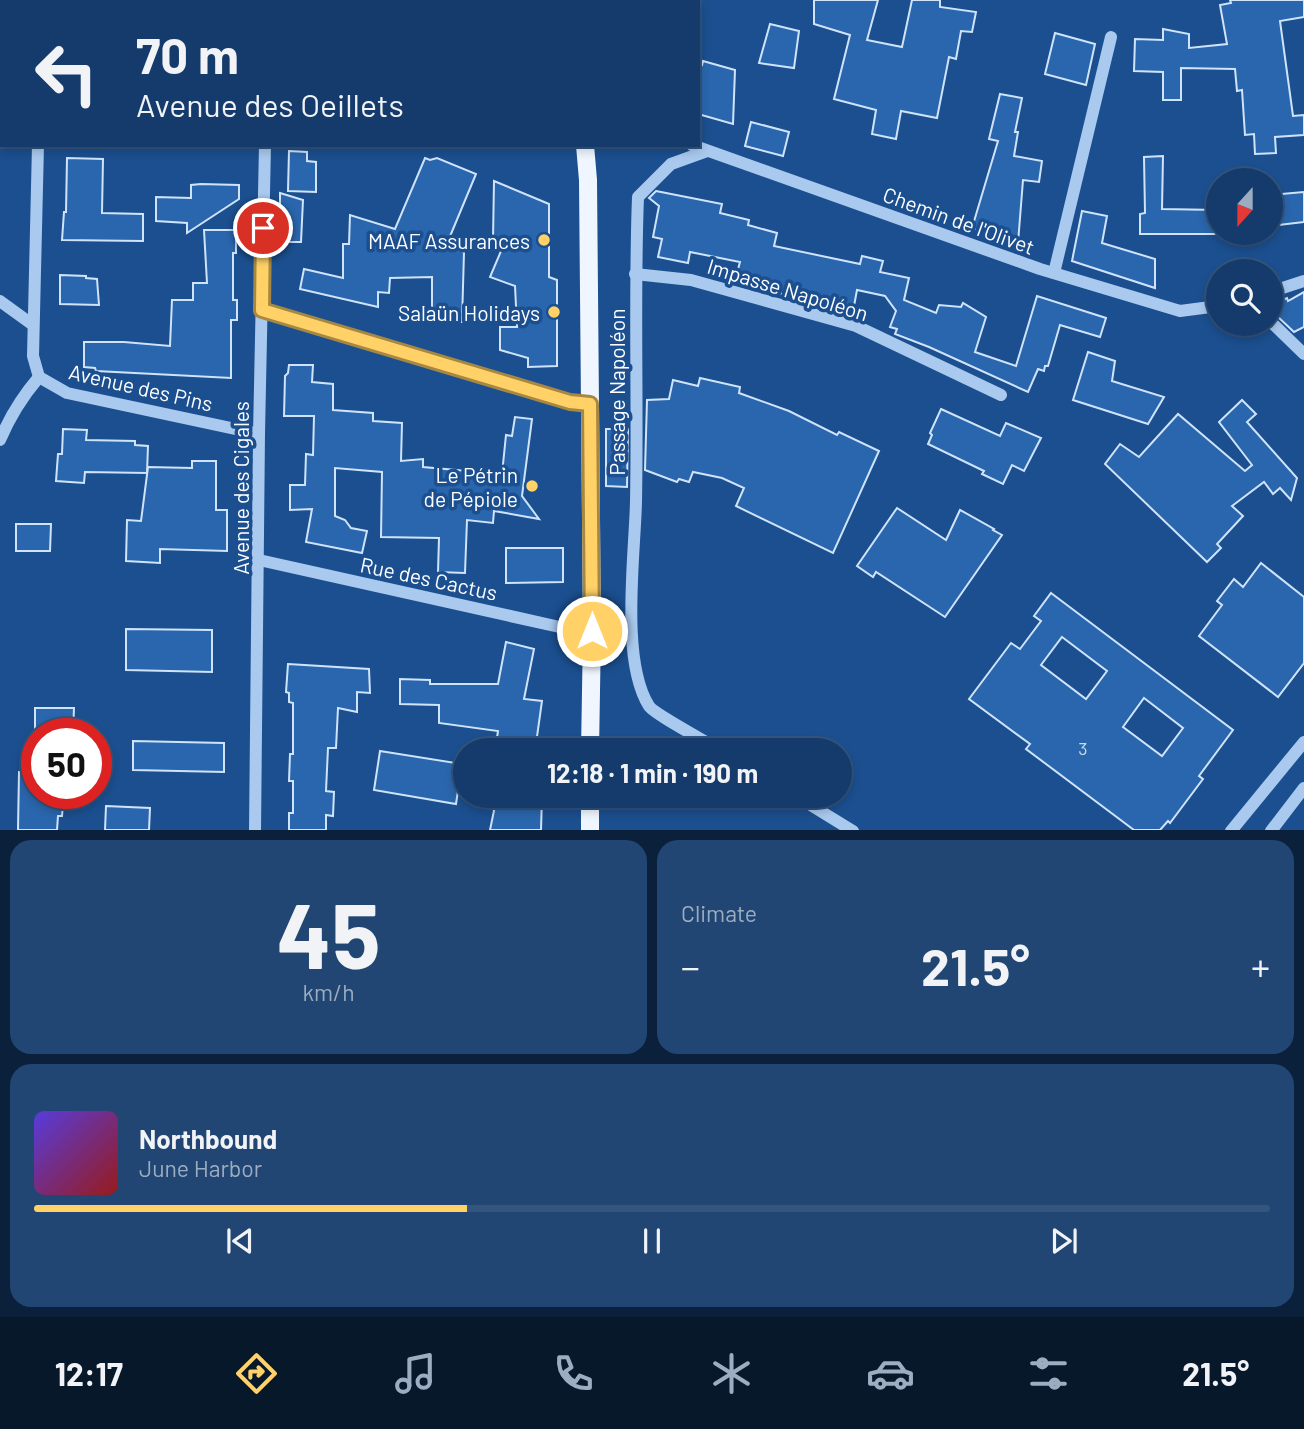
<!DOCTYPE html>
<html lang="en">
<head>
<meta charset="utf-8">
<style>
  body { margin:0; font-family:Barlow,sans-serif; background:#214673; color:#f1f3f6; height:100vh; display:flex; flex-direction:column; font-size:26px; white-space:nowrap }
  * { box-sizing:border-box; margin:0 }
  p { font-size:23px; color:#9dadc1 }
  .icon { flex:none; width:38px; height:38px; fill:none; stroke:currentColor; stroke-width:2; stroke-linecap:round; stroke-linejoin:round }
  .map { position:relative; height:830px; overflow:hidden }
  .side { display:flex; flex-direction:column; gap:10px; padding:10px; background:#0b203b; flex:1 }
  .side>* { flex:none }
  .banner { position:absolute; left:0px; top:0px; width:700px; height:147px; box-shadow:0 4px 10px #0003,0 0 0 2px #33557e; background:#143b6b; color:#f1f3f6; overflow:hidden }
  .needle { width:46px; rotate:201deg }
  .tools { position:absolute; left:1206px; top:168px; display:grid; gap:14px }
  .tools a { display:grid; place-items:center; width:77px; height:77px; border-radius:50%; background:#143b6b; box-shadow:0 4px 10px #0003,0 0 0 2px #33557e; font-size:35px }
  .speed { position:absolute; left:21px; top:718px; display:flex; gap:14px; font-size:35px; font-weight:700; text-align:center }
  .speed>* { display:grid; place-content:center; width:91px; height:91px; border-radius:50%; background:#143b6b; box-shadow:0 4px 10px #0003,0 0 0 2px #33557e; line-height:1 }
  .speed .limit { border:10px solid #d22; background:#fff; color:#111 }
  .pin { position:absolute; display:grid; place-items:center; width:60px; height:60px; color:#fff; margin:-30px; border:4px solid #fff; border-radius:50%; box-shadow:0 2px 7px #0007 }
  .me { position:absolute; width:77px; margin:-38px; rotate:0deg; stroke-linejoin:round; filter:drop-shadow(0 0 5px #0008) }
  .turn { display:flex; align-items:center; gap:24px; height:147px; padding:0 21px; font-size:32px }
  .turn .icon { width:91px; height:91px; stroke-width:2.5 }
  .turn b { display:block; font-size:49px; line-height:60px }
  .big { font-size:52px; font-weight:700; line-height:1.1 }
  .side .tile { flex:1; display:flex; flex-direction:column; justify-content:center; gap:10px; min-width:0; padding:0 24px; border-radius:21px; background:#214673 }
  .side .dial { align-items:center; gap:0 }
  .dial b { font-size:91px; line-height:1 }
  .song { display:flex; align-items:center; gap:21px }
  .cover { width:84px; height:84px; border-radius:10px; background:linear-gradient(135deg,hsl(250 70% 55%),hsl(0 70% 35%)) }
  .played { height:7px; border-radius:4px; background:linear-gradient(90deg,#ffd166 35%,#33557e 35%) }
  .keys { display:flex; justify-content:space-around; direction:ltr }
  .heat { display:flex; justify-content:space-between; align-items:center; font-size:38px; direction:ltr }
  .side .tiles { flex:1; display:grid; gap:10px; grid-template-columns:1fr 1fr }
  .tile:last-child { grid-column:span 2 }
  .trip { position:absolute; left:453px; top:738px; width:399px; height:70px; border-radius:35px; background:#143b6b; box-shadow:0 4px 10px #0003,0 0 0 2px #33557e; font-weight:700; line-height:70px; text-align:center }
  .dock { display:flex; height:112px; justify-content:space-around; align-items:center; background:#08182b; color:#9dadc1 }
  .dock .icon { width:49px; height:49px }
  .dock .on { color:#ffd166 }
  .dock b { font-size:32px; color:#f1f3f6 }
  .map>svg:first-child { display:block }
  .building { fill:#2a66ad; stroke:#cfe3fa; stroke-width:2; fill-rule:evenodd }
  .lines { fill:none; stroke-linecap:round; stroke-linejoin:round }
  .minor { stroke:#a9c9ee; stroke-width:12 }
  .major { stroke:#f0f6ff; stroke-width:18 }
  .route-casing { stroke:#a68842; stroke-width:18 }
  .route { stroke:#ffd166; stroke-width:12 }
  .poi-dot { fill:#ffd166; stroke:#1b4f8f; stroke-width:2.5 }
  .labels { text-anchor:middle; dominant-baseline:central; stroke-width:7; stroke-linejoin:round; paint-order:stroke }
  .number-label { font-size:18px; fill:#cad9ea }
  .street-label { font-size:21px; fill:#fff; stroke:#1b4f8f }
  .poi-label { font-size:21px; fill:#fff; stroke:#1b4f8f; text-anchor:end }
</style>
</head>
<body>
<div class="map">
<svg width="1304" height="831" viewBox="0 0 1304 831">
  <rect width="100%" height="100%" fill="#1b4f8f"/>
  <g class="building">
    <polygon points="814,0 878,0 867,40 902,47 912,0 940,0 940,7 976,12 972,32 961,31 956,59 949,57 937,118 901,111 896,139 872,134 876,110 834,99 850,35 814,24"/>
    <polygon points="1230,0 1304,0 1304,17 1280,21 1293,116 1304,115 1304,135 1275,137 1276,153 1255,154 1254,134 1245,135 1242,90 1237,91 1235,69 1181,68 1181,100 1163,100 1163,72 1134,71 1135,39 1163,40 1163,29 1189,34 1189,48 1227,44 1220,5 1231,3"/>
    <polygon points="770,24 799,31 794,68 759,63"/>
    <polygon points="1055,33 1095,44 1086,85 1045,74"/>
    <polygon points="703,61 735,70 733,124 698,114 698,64 702,65"/>
    <polygon points="1000,94 1022,98 1015,132 1018,132 1014,156 1042,161 1039,182 1023,180 1018,243 972,228 998,141 989,139"/>
    <polygon points="751,122 789,132 783,156 745,146"/>
    <polygon points="289,151 307,152 307,161 316,162 316,192 288,191"/>
    <polygon points="1163,156 1162,209 1218,210 1217,234 1140,234 1140,214 1145,213 1144,157"/>
    <polygon points="67,158 103,159 102,213 143,214 143,241 62,240 64,212 66,212"/>
    <polygon points="425,158 430,160 437,158 476,174 446,246 464,252 462,322 436,322 436,316 432,316 432,277 390,278 389,293 378,292 378,307 300,289 304,269 343,278 343,244 349,244 350,215 395,229"/>
    <polygon points="494,181 549,204 549,277 557,280 557,366 528,367 528,358 500,350 500,327 517,327 515,286 490,277 504,244 493,240"/>
    <polygon points="201,184 239,185 239,199 187,233 187,223 156,221 156,197 191,198 191,185"/>
    <polygon points="656,191 722,204 720,213 749,220 748,225 777,233 774,246 860,264 862,256 883,261 880,272 909,278 904,300 936,313 939,305 961,307 963,303 986,317 975,352 1016,366 1037,296 1106,318 1100,337 1060,325 1048,366 1045,366 1044,371 1038,369 1028,392 929,347 895,334 897,329 890,327 896,311 885,296 857,290 854,306 803,296 802,300 735,280 740,262 690,252 688,263 658,257 662,239 653,237 659,206 649,198"/>
    <polygon points="1304,192 1304,222 1270,226 1270,195"/>
    <polygon points="280,193 303,200 301,242 280,242"/>
    <polygon points="1082,211 1107,216 1102,243 1155,259 1155,288 1072,261"/>
    <polygon points="204,230 236,230 236,253 233,253 233,300 237,300 237,320 231,320 231,378 96,371 95,368 84,367 84,342 124,342 170,346 172,300 193,300 193,283 207,283"/>
    <polygon points="60,275 86,276 86,278 97,279 99,305 60,304"/>
    <polygon points="1304,292 1304,327 1294,332 1276,315 1270,312 1270,305 1287,298 1288,301"/>
    <polygon points="1088,352 1115,361 1112,381 1164,397 1148,424 1073,400"/>
    <polygon points="289,365 313,365 312,382 333,384 333,410 373,413 373,421 402,423 401,461 423,459 423,467 502,474 506,435 512,436 515,417 532,419 522,496 539,519 494,511 493,523 467,520 465,573 438,572 439,538 381,537 382,472 335,468 335,516 345,520 351,528 367,531 362,553 306,542 312,509 290,510 290,485 305,485 306,454 313,455 314,416 284,416 285,376 288,373"/>
    <polygon points="700,378 740,387 739,393 789,411 837,435 839,432 879,451 833,553 736,506 744,488 722,478 693,472 689,482 679,479 677,482 645,470 647,400 669,399 673,380 698,386"/>
    <polygon points="1242,400 1256,414 1247,422 1297,478 1291,500 1280,488 1273,494 1264,482 1232,506 1243,516 1217,544 1221,548 1207,562 1105,464 1120,444 1139,457 1178,414 1245,471 1252,465 1219,422"/>
    <polygon points="941,409 1000,436 1006,423 1041,438 1024,471 1012,465 1003,484 982,474 984,471 928,444 932,435 930,433"/>
    <polygon points="63,429 87,430 86,440 135,441 135,445 148,446 147,473 85,472 84,483 56,481 58,454 62,454"/>
    <polygon points="606,429 628,429 627,487 606,486"/>
    <polygon points="192,461 216,461 216,510 227,510 227,551 160,549 160,563 126,561 127,520 141,521 148,467 192,468"/>
    <polygon points="897,508 946,540 960,510 994,529 993,530 1002,535 945,617 876,572 873,577 857,566"/>
    <polygon points="16,524 51,524 50,551 16,551"/>
    <polygon points="506,548 563,548 563,582 506,583"/>
    <polygon points="1261,563 1304,597 1304,663 1278,697 1199,636 1222,605 1217,601 1234,579 1243,587"/>
    <path d="M1051 593 1233 730 1199 776 1203 779 1170 823 1168 821 1160 830H1134L1026 749 1030 744 969 699 1011 643 1020 649 1041 621 1034 616ZM1062 637 1107 671 1086 699 1041 665ZM1144 698 1183 728 1162 756 1123 727Z"/>
    <polygon points="126,629 212,630 212,672 126,670"/>
    <polygon points="506,642 534,649 524,699 542,701 535,751 495,751 498,731 439,723 439,705 400,704 400,679 430,680 430,684 498,684"/>
    <polygon points="288,664 369,669 370,693 357,692 357,712 338,708 336,748 328,748 326,791 334,792 333,816 326,815 326,830 289,830 289,813 293,813 293,781 289,781 290,754 293,754 293,703 289,702 289,693 286,692"/>
    <polygon points="35,708 74,708 73,733 35,733"/>
    <polygon points="133,741 224,743 224,772 133,770"/>
    <polygon points="380,751 462,764 456,804 374,790"/>
    <polygon points="19,772 37,773 37,793 64,793 62,816 58,816 57,830 18,830"/>
    <polygon points="497,796 542,796 541,830 490,830"/>
    <polygon points="106,806 150,808 149,830 105,830"/>
  </g>
  <g class="lines">
    <g class="minor">
      <polyline points="409,0 411,2"/>
      <polyline points="41,2 42,0"/>
      <polyline points="268,2 268,0"/>
      <polyline points="505,2 505,0"/>
      <polyline points="38,145 33,356 39,377 67,393 259,434"/>
      <polyline points="692,145 1040,269 1180,311 1218,306"/>
      <path d="M707 151 671 164 638 197C634 299 638 400 636 501 635 554 620 660 649 706 654 714 709 743 721 751"/>
      <polyline points="1054,273 1111,37"/>
      <polyline points="635,274 691,280 856,326 1001,395"/>
      <polyline points="1270,292 1304,281"/>
      <polyline points="0,301 33,325"/>
      <polyline points="262,310 570,402 590,404"/>
      <polyline points="1270,321 1304,354"/>
      <path d="M0 440C10 416 22 397 39 377"/>
      <polyline points="259,560 573,630 592,631"/>
      <polyline points="796,796 853,831"/>
      <polyline points="255,831 259,434 265,145"/>
      <polyline points="1231,831 1304,742"/>
      <polyline points="1271,831 1304,788"/>
    </g>
    <g class="major">
      <polyline points="554,0 555,2"/>
      <polyline points="585,145 588,180 592,631 590,751"/>
      <polyline points="590,831 590,796"/>
    </g>
  </g>
  <g class="lines">
    <g class="route-casing">
      <polyline id="route" points="263,228 262,310 570,402 590,404 592,631"/>
    </g>
    <use href="#route" class="route"/>
  </g>
  <g class="poi-dot">
    <circle cx="544" cy="240" r="7"/>
    <circle cx="554" cy="312" r="7"/>
    <circle cx="532" cy="486" r="7"/>
  </g>
  <g class="labels">
    <g class="number-label">
      <text x="1083" y="748">3</text>
    </g>
    <g class="street-label">
      <text transform="translate(959 220) rotate(20)">Chemin de l'Olivet</text>
      <text transform="translate(788 289) rotate(17)">Impasse Napoléon</text>
      <text transform="translate(141 387) rotate(13)">Avenue des Pins</text>
      <text transform="translate(616 392) rotate(-90)">Passage Napoléon</text>
      <text transform="translate(240 488) rotate(-90)">Avenue des Cigales</text>
      <text transform="translate(429 578) rotate(12)">Rue des Cactus</text>
    </g>
    <g class="poi-label">
      <text x="530" y="240">MAAF Assurances</text>
      <text x="540" y="312">Salaün Holidays</text>
      <text x="518" y="474">Le Pétrin<tspan x="518" dy="24">de Pépiole</tspan></text>
    </g>
  </g>
</svg>
<div class="tools">
<a><svg class="needle" viewBox="-14 -14 28 28"><path d="M0-13l5 13h-10z" fill="#e53935"/><path d="M0 13l5-13h-10z" fill="#9dadc1"/></svg></a>
<a><svg class="icon" aria-label="search" viewBox="0 0 24 24"><circle cx="10" cy="10" r="6"/><path d="M15 15l6 6"/></svg></a>
</div>
<div class="speed"><div class="limit">50</div></div>
<div class="pin" style="left:263px;top:228px;background:#d93025"><svg class="icon" aria-label="arrive" viewBox="0 0 24 24"><path d="M6 21V4h12l-3 4 3 4H6"/></svg></div>
<svg class="me" style="left:592px;top:631px" viewBox="-20 -20 40 40"><circle r="17" fill="#ffd166" stroke="#fff" stroke-width="3"/><path d="M0-11L8 9 0 5-8 9z" fill="#fff"/></svg>
<div class="trip">12:18 · 1 min · 190 m</div>
<div class="banner">
<div class="turn"><svg class="icon" aria-label="left" viewBox="0 0 24 24"><path d="M17 20v-9H6M10 6l-5 5 5 5"/></svg><div><b>70 m</b>Avenue des Oeillets</div></div>
</div>
</div>
<section class="side">
<div class="tiles">
<div class="tile dial"><b>45</b><p>km/h</p></div>
<div class="tile"><p>Climate</p>
<div class="heat"><a>−</a><b class="big">21.5°</b><a>+</a></div>
</div>
<div class="tile">
<div class="song"><i class="cover"></i><div><b>Northbound</b><p>June Harbor</p></div></div>
<div class="played"></div>
<div class="keys"><svg class="icon" aria-label="previous" viewBox="0 0 24 24"><path d="M18 5L8 12l10 7zM5 5v14"/></svg><svg class="icon" aria-label="pause" viewBox="0 0 24 24"><path d="M8 5v14M16 5v14"/></svg><svg class="icon" aria-label="next" viewBox="0 0 24 24"><path d="M6 5l10 7-10 7zM19 5v14"/></svg></div>
</div>
</div>
</section>
<nav class="dock">
<b>12:17</b>
<svg class="icon on" aria-label="directions" viewBox="0 0 24 24"><path d="M12 3l9 9-9 9-9-9zM9 14v-3h6M13 9l2 2-2 2"/></svg>
<svg class="icon" aria-label="music" viewBox="0 0 24 24"><path d="M9 18V5l10-2v13"/><circle cx="6" cy="18" r="3"/><circle cx="16" cy="16" r="3"/></svg>
<svg class="icon" aria-label="phone" viewBox="0 0 24 24"><path d="M5 4h4l2 5-3 2q2 4 5 5l2-3 5 2v4C11 20 4 13 5 4z"/></svg>
<svg class="icon" aria-label="climate" viewBox="0 0 24 24"><path d="M12 3v18M4 7l16 10M4 17L20 7"/></svg>
<svg class="icon" aria-label="car" viewBox="0 0 24 24"><path d="M5 17H2v-5l4-1 3-4h7l3 4 3 1v5h-3M9 17h6M6 11h13"/><circle cx="7" cy="17" r="2"/><circle cx="17" cy="17" r="2"/></svg>
<svg class="icon" aria-label="filters" viewBox="0 0 24 24"><path d="M4 7h16M4 17h16"/><circle cx="9" cy="7" r="2"/><circle cx="15" cy="17" r="2"/></svg>
<b>21.5°</b>
</nav>
</body>
</html>
